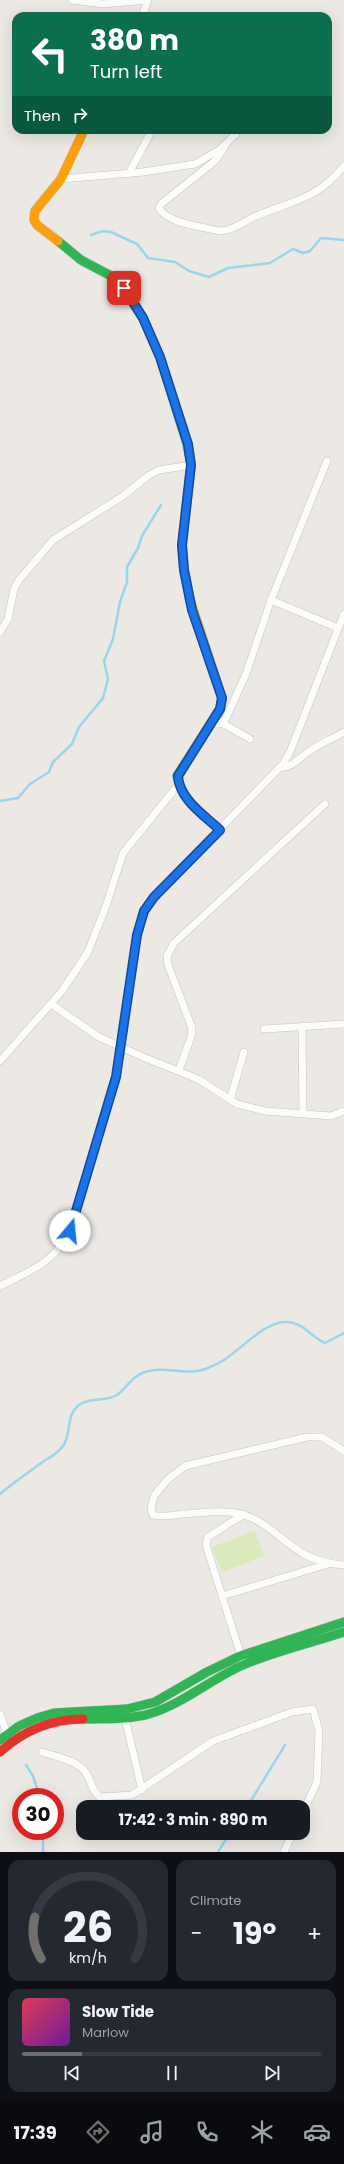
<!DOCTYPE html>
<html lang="en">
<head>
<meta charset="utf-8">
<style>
  body { margin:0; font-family:Poppins,sans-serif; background:#242831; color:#f1f3f6; height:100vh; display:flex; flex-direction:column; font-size:15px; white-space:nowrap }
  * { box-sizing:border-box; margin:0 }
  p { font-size:13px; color:#9ea1a6 }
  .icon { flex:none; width:22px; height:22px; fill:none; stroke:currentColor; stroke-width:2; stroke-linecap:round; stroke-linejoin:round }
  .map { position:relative; height:1852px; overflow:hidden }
  .details { display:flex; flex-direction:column; gap:8px; padding:8px; background:#0d0f14; flex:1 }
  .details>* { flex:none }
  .top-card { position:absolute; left:12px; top:12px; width:320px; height:122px; border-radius:12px; box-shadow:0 4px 16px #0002; background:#0b6e4f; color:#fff; overflow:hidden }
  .speed { position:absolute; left:12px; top:1788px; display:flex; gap:8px; font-size:20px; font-weight:700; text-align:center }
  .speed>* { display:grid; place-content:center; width:52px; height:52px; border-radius:50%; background:#171b24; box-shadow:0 4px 16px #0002; line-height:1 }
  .speed .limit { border:6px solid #d22; background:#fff; color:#111 }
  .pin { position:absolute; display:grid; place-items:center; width:34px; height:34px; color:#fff; margin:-17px; border-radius:8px; box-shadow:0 2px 6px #0006 }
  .me { position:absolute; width:44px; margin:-22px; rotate:17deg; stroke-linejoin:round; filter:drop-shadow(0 0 3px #0008) }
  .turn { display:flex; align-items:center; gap:14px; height:84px; padding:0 12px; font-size:18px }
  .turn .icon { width:52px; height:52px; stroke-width:2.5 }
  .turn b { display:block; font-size:28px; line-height:34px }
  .then { display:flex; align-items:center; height:38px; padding:0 12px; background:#0003; gap:8px; font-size:15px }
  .big { font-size:30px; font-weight:700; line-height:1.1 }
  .details .tile { flex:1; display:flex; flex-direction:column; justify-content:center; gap:6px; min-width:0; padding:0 14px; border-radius:12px; background:#242831 }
  .details .dial { align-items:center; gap:0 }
  .dial svg { height:104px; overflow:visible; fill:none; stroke:#363941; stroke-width:7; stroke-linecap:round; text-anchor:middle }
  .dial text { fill:#f1f3f6; stroke:none }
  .song { display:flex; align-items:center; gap:12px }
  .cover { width:48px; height:48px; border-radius:6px; background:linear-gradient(135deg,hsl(350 70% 55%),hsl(280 70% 35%)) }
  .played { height:4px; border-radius:2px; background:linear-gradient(90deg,#706f6e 20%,#363941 20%) }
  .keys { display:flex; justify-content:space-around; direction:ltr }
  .heat { display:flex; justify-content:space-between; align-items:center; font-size:22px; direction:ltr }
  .details .tiles { flex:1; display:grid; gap:8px; grid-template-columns:1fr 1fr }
  .tile:last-child { grid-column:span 2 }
  .trip { position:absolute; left:76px; top:1800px; width:234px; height:40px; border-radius:12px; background:#171b24; box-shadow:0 4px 16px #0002; font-weight:700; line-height:40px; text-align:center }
  .tab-bar { display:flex; height:64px; justify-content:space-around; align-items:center; background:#090b0e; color:#9ea1a6 }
  .tab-bar .icon { width:28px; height:28px }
  .tab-bar .active { color:#706f6e }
  .tab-bar b { font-size:18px; color:#f1f3f6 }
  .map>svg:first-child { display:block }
  .pitch { fill:#d9eabb }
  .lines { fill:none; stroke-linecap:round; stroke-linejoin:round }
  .stream { stroke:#99d6ec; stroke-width:2.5 }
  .street-casing { stroke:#c5c4c5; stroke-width:8 }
  .fast-casing { stroke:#c5c4c5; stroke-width:10 }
  .slow-casing { stroke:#c5c4c5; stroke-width:10 }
  .jam-casing { stroke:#c5c4c5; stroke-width:10 }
  .street { stroke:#fcfcfb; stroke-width:7 }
  .fast { stroke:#30b455; stroke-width:9 }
  .slow { stroke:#ff9f0a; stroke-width:9 }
  .jam { stroke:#e5322d; stroke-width:9 }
  .route-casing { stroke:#114b97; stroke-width:10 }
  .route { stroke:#1a73e8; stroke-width:7 }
</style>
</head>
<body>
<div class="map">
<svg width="344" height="1852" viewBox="0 0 344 1852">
  <rect width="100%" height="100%" fill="#ece8e4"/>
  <polygon class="pitch" points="255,1531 264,1556 222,1572 212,1547"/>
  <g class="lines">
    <g class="stream">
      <polyline points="91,235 103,231 111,232 137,244 148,258 175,262 189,271 209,277 228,268 270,263 293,249 303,253 310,251 321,238 344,240"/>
      <polyline points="0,801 18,798 30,784 49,772 53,762 72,744 79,727 103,698 108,679 104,661 113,639 120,602 127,582 127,567 138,548 142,536 161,505"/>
      <path d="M0 1494C14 1482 29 1472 44 1461 51 1457 58 1453 63 1446 72 1434 65 1416 79 1405 90 1397 105 1402 117 1395 127 1388 132 1376 145 1372 165 1365 188 1377 208 1368 213 1366 219 1363 224 1360 241 1349 265 1322 285 1322 302 1321 311 1337 325 1343L344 1333"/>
      <polyline points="26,1765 33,1776 40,1797"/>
      <polyline points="247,1807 285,1745"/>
      <polyline points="43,1831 43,1852"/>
      <polyline points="218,1852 230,1833"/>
    </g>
    <g class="street-casing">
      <g id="street">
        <polyline points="72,0 103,4 148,0 142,16"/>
        <path d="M225 146 215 161 161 204 159 208C168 224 203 227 220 231 233 230 242 223 254 217 293 200 315 201 344 166"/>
        <polyline points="129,173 152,130"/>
        <polyline points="61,179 143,172 195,164 219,150 236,134 236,130"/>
        <polyline points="271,600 338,628"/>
        <polyline points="0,632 8,619 14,589 19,580 53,540 123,496 148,476 159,470 191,465"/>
        <path d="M211 723C218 725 221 725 226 718L246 674 271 600 327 461"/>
        <polyline points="222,723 250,739"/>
        <path d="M279 768C293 767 297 760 308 752 319 744 332 739 344 732"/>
        <polyline points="51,1004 99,1037 143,1057 198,1079 237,1104 265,1111 331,1116 344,1111"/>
        <polyline points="302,1027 303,1113"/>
        <polyline points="264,1029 344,1024"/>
        <polyline points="0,1061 62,991 88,952 106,906 123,853 178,785"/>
        <polyline points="179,1070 191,1037 192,1028 168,965 167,956 174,943 325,804"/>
        <polyline points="230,1100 244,1052"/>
        <path d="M0 1286C30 1271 54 1263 70 1231L116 1077 137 935 144 911 154 897 283 764 290 752 344 614"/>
        <path d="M344 1451 322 1437H307L185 1466 167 1480 154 1496 151 1509 153 1515C163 1518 172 1515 183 1514 201 1513 227 1509 244 1515 268 1522 284 1544 306 1555 318 1561 330 1564 344 1565"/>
        <polyline points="222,1596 328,1564"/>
        <polyline points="242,1659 206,1545 208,1537 244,1514"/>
        <polyline points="0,1714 7,1734"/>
        <polyline points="125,1718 142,1790"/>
        <path d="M42 1752C56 1757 78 1760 86 1773 93 1783 90 1789 100 1797L132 1795 213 1741 292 1712 313 1709 319 1731 317 1782 303 1812"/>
        <polyline points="284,1852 293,1833"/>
      </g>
    </g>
    <g class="fast-casing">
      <g id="fast">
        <polyline points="58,241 81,260 113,277 124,288 143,318 160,357 187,444 191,465 182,545 184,570 190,600"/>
        <path d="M186 762 177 776C182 800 202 814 220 830"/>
        <path d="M83 1719C104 1718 128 1720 149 1714 183 1704 211 1679 243 1665 275 1651 311 1643 344 1632"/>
        <polyline points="0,1740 19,1726 37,1718 54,1713 127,1709 155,1702 207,1672 240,1656 344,1622"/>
      </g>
    </g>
    <g class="slow-casing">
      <g id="slow">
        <polyline points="58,241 37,225 34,220 35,211 61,179 84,130"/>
        <polyline points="186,762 220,709 222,698 190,600"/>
      </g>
    </g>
    <g class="jam-casing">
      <path id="jam" d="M0 1752C24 1730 50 1719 83 1719"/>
    </g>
    <use href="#street" class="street"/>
    <use href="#fast" class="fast"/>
    <use href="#slow" class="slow"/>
    <use href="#jam" class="jam"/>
  </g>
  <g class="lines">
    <g class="route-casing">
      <path id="route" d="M70 1231 116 1077 137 935 144 911 154 897 220 830C204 815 179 799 178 776L220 709 222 698 192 610 184 570 182 545 191 465 188 444 160 357 143 318 124 288"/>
    </g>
    <use href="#route" class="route"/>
  </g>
</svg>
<div class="speed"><div class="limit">30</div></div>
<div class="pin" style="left:124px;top:288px;background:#d93025"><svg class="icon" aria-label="arrive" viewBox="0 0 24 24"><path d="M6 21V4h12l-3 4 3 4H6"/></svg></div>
<svg class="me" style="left:70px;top:1231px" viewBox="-20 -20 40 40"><circle r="19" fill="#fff"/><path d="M0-13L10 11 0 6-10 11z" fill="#1a73e8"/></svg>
<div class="trip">17:42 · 3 min · 890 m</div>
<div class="top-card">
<div class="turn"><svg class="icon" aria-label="left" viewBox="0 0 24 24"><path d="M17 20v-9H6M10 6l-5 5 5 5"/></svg><div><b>380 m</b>Turn left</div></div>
<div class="then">Then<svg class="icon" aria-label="right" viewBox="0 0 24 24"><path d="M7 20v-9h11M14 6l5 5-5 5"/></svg></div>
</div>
</div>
<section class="details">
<div class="tiles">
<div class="tile dial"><svg viewBox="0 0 100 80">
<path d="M14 69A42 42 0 1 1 86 69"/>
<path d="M14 69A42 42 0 0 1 9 37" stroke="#706f6e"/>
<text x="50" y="56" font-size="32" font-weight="700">26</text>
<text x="50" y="72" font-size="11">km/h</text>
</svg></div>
<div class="tile"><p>Climate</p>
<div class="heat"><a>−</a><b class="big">19°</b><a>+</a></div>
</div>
<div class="tile">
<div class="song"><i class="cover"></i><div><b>Slow Tide</b><p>Marlow</p></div></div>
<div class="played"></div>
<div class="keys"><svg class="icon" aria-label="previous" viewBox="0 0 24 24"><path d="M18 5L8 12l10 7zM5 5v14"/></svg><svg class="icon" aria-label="pause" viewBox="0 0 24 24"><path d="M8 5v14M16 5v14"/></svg><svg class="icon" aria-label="next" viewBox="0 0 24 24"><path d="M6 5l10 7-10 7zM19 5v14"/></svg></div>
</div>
</div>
</section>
<nav class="tab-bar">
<b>17:39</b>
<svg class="icon active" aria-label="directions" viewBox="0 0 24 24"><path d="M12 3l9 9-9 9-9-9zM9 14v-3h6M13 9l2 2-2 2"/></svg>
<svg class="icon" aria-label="music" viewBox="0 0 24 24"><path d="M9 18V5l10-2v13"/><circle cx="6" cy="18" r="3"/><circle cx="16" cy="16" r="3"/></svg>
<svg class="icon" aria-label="phone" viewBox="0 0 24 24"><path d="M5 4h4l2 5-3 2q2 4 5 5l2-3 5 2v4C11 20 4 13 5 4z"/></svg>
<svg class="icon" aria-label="climate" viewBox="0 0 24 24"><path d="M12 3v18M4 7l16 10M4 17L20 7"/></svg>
<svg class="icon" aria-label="car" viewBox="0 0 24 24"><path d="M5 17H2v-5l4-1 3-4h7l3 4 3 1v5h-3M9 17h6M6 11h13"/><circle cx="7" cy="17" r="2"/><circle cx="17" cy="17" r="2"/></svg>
</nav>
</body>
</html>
